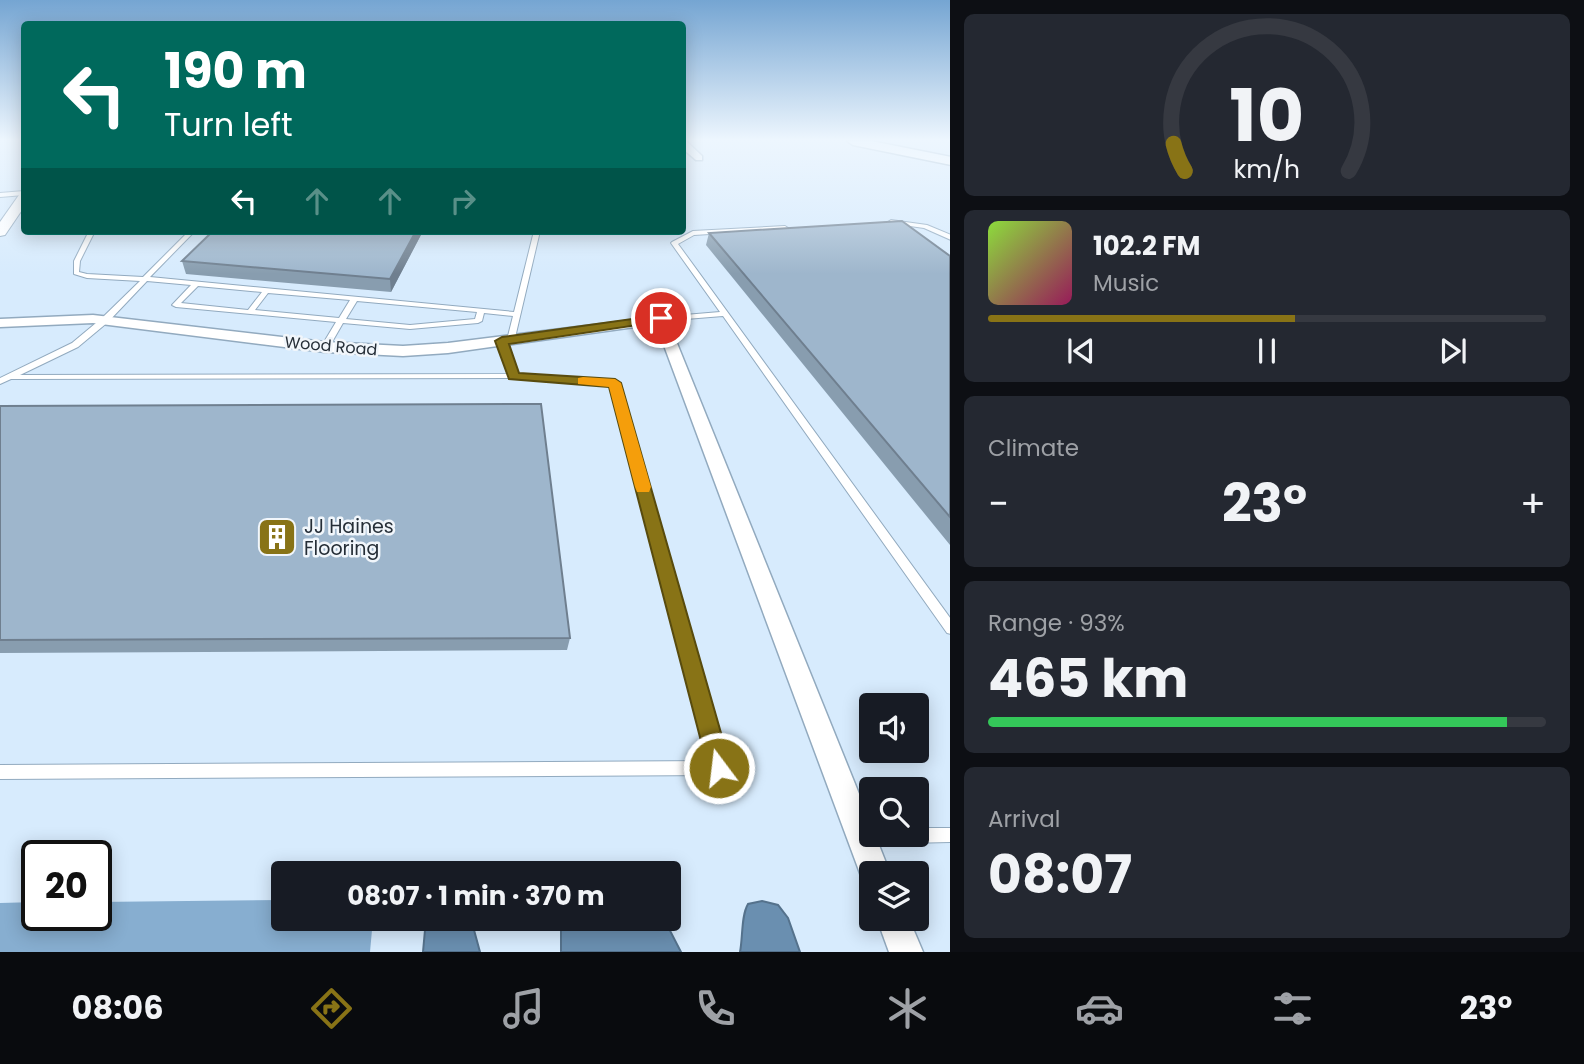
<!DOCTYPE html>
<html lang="en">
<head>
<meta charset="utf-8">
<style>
  body { margin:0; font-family:Poppins,sans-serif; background:#242831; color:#f1f3f6; height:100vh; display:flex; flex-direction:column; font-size:26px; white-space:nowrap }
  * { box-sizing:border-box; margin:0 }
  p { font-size:23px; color:#9ea1a6 }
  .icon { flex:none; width:38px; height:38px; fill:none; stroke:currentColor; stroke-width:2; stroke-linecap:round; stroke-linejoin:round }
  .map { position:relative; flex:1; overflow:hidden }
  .sheet { display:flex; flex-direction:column; gap:14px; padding:14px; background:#0d0f14; width:634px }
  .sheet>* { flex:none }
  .guide { position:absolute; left:21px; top:21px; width:665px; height:214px; border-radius:7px; box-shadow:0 4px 18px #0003; background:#00695c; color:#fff; overflow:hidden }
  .buttons { position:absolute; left:859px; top:693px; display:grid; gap:14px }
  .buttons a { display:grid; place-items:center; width:70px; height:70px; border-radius:7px; background:#171b24; box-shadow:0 4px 18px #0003; font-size:35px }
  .speed { position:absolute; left:21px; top:840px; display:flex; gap:14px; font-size:35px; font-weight:700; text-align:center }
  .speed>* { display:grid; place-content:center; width:91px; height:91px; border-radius:50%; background:#171b24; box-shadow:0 4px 18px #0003; line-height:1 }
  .speed .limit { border:4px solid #111; border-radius:10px; background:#fff; color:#111 }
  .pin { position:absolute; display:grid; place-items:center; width:60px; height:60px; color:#fff; margin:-30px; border:4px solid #fff; border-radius:50%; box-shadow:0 2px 7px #0007 }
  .me { position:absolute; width:77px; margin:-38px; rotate:345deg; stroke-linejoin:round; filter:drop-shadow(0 0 5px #0008) }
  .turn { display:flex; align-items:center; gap:24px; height:147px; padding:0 28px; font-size:32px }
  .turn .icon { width:91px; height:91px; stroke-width:2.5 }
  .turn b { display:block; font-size:49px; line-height:60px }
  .lanes { display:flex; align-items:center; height:66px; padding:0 28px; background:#0003; justify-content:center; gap:35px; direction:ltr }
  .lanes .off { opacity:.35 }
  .big { font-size:52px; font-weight:700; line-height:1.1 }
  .sheet .card { flex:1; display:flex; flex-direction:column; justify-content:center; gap:10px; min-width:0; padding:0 24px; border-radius:10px; background:#242831 }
  .sheet .dial { align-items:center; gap:0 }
  .dial svg { height:182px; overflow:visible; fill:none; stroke:#363941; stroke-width:7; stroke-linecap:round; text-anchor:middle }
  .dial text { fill:#f1f3f6; stroke:none }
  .song { display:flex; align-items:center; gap:21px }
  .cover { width:84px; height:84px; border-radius:10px; background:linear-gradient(135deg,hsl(90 70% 55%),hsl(330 70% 35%)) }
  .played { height:7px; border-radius:4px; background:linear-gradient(90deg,#887316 55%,#363941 55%) }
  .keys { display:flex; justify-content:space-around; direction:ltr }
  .heat { display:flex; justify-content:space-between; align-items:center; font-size:38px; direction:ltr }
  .charge { height:10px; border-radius:5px; background:linear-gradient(90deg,#34c759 93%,#363941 0) }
  .trip { position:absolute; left:271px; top:861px; width:410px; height:70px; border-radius:7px; background:#171b24; box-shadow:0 4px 18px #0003; font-weight:700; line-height:70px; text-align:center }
  .tab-bar { display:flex; height:112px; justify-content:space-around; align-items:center; background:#090b0e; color:#9ea1a6 }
  .tab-bar .icon { width:49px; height:49px }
  .tab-bar .active { color:#887316 }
  .tab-bar b { font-size:32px; color:#f1f3f6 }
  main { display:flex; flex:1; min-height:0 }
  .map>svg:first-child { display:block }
  .forest { fill:#87aed0 }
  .water { fill:#6a8fb0; stroke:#55728c; stroke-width:2 }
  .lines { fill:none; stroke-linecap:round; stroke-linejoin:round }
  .service-casing { stroke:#92aabf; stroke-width:2 }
  .minor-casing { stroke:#92aabf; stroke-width:3 }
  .tertiary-casing { stroke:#92aabf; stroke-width:2 }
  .secondary-casing { stroke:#92aabf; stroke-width:3 }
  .service { fill:#fff; fill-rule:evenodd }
  .minor { fill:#fff; fill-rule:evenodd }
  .tertiary { fill:#fff; fill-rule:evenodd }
  .secondary { fill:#fff; fill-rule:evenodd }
  .wall { fill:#889daf }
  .shaded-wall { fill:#6f7f8f }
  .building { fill:#9eb6cc; stroke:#6f7f8f; stroke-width:2 }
  .route { fill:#887316; stroke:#584b0e; stroke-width:2 }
  .slow { fill:#f59e0b }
  .labels { text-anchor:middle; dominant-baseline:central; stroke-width:5; stroke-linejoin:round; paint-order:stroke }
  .far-street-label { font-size:16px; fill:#252e37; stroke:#f1f6fb }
  .poi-label { font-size:19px; fill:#252e37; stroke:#f1f6fb; text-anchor:start }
</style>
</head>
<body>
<main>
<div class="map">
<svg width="951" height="952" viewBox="0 0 951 952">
  <rect width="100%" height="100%" fill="#d7ebfd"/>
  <polygon class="forest" points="283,900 284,919 373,919 370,952 0,952 0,903 37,902 37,915 96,915 96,902"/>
  <g class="water">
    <path d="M762 901 778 905 788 918 800 952H740C743 937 741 916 748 904Z"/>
    <polygon points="426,919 471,919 480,952 423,952"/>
    <polygon points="561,919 664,919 681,952 561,952"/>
  </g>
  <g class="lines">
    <g class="service-casing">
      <g id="service">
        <polygon points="24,191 24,195 0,197 0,193"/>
        <polygon points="891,220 927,225 951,235 951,240 924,228 889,223 888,222"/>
        <polygon points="785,226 788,228 787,229 694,235 678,244 951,619 951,634 947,633 723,316 661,321 657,319 661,317 720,312 671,243 672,242 693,231"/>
        <path d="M89 231H95L80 261 79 272 87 274 143 277 189 231H195L150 277 514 312 534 231H540L514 342H511L507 340 513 316 484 313 482 321 478 323 410 329 343 323 328 349H325L321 347 336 322 176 307 172 305 191 285 147 281 108 322 78 347 20 375 508 374 498 341 502 339 506 341 516 374 618 381 726 768 724 773 719 775 0 779V765L710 761 611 385 513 378 11 379 0 384V378L72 343 102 318 140 281 87 278 74 274V261ZM198 286 262 292 248 310 181 303ZM268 293 350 300 339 318 255 310ZM357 301 477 312 475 319 410 325 346 319Z"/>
        <polygon points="865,828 872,828 872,835 917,835 917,828 951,828 951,842 865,844 860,841 857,836 860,831"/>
      </g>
    </g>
    <g class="minor-casing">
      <g id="minor">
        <polygon points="682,141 686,141 702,156 702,160 696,160 682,148"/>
        <polygon points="93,315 325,342 403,346 448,343 666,316 872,826 872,835 875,835 890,873 872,873 872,887 864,884 656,324 448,353 403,356 325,352 93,323 0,327 0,319"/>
        <polygon points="877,919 909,919 923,952 889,952"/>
      </g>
    </g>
    <g class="tertiary-casing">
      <polygon id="tertiary" points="24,194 24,207 5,235 0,236 0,222 19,195"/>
    </g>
    <g class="secondary-casing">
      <polygon id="secondary" points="847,141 871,141 951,157 951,165 853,145"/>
    </g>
    <use href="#service" class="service"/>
    <use href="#minor" class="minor"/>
    <use href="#tertiary" class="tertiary"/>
    <use href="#secondary" class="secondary"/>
  </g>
  <g class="wall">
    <polygon points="213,231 423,231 391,292 186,274 182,261"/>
    <polygon points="709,233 950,256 950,545 706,245"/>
    <polygon points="0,406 570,638 567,650 0,653"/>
  </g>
  <polygon class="shaded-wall" points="416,231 423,231 391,292 390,279"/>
  <g class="building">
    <polygon points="902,221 950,256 950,517 709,233"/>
    <polygon points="213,231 416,231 390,279 182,261"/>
    <polygon points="541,404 570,638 0,640 0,406"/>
  </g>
  <linearGradient id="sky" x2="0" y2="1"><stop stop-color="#75a5d2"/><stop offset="0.51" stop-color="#edf6fe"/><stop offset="1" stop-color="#edf6fe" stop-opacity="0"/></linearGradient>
  <rect width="951" height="274" fill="url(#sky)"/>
  <polygon class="route" points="661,315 665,316 665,321 509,344 519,373 615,379 621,383 731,768 728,776 719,779 711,776 708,768 609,387 509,379 495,341 502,337"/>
  <polygon class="slow" points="583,377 615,379 621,383 651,487 649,492 637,492 635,487 609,387 578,384 578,378"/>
  <defs>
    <g id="building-square" transform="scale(2.0125)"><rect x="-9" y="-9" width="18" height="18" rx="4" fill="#887316" stroke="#f1f6fb"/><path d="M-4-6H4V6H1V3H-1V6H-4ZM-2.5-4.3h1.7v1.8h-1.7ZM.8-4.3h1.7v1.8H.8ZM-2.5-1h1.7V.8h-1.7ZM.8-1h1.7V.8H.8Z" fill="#fff"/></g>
  </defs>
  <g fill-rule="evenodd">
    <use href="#building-square" x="277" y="537"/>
  </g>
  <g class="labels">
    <g class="far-street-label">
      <text transform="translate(331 346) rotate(5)">Wood Road</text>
    </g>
    <g class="poi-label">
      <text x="304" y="526">JJ Haines<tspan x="304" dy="22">Flooring</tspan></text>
    </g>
  </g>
</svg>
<div class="buttons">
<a><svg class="icon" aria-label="sound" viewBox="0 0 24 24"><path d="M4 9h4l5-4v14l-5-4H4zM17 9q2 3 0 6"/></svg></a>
<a><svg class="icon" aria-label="search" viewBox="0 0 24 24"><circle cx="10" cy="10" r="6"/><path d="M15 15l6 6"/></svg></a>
<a><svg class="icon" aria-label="layers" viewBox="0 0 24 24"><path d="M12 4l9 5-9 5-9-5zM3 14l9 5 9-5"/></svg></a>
</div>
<div class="speed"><div class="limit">20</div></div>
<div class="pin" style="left:661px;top:318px;background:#d93025"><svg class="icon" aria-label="arrive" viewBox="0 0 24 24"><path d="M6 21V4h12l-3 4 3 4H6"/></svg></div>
<svg class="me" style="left:719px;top:768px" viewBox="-20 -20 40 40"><circle r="17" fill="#887316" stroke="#fff" stroke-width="3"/><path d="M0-11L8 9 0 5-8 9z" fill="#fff"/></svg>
<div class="trip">08:07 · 1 min · 370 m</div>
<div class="guide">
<div class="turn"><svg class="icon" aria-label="left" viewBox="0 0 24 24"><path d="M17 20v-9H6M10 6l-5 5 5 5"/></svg><div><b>190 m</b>Turn left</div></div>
<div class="lanes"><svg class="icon" aria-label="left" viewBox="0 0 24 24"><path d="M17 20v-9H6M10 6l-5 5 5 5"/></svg><svg class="icon off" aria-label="ahead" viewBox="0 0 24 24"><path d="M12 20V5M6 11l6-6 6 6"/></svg><svg class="icon off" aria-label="ahead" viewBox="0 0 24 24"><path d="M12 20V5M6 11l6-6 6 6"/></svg><svg class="icon off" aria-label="right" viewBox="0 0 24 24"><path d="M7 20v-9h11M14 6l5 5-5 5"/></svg></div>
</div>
</div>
<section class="sheet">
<div class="card dial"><svg viewBox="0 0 100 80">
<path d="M14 69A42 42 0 1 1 86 69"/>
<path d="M14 69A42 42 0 0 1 9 57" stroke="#887316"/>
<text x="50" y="56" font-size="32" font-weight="700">10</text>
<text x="50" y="72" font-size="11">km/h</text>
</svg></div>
<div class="card">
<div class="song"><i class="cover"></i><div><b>102.2 FM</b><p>Music</p></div></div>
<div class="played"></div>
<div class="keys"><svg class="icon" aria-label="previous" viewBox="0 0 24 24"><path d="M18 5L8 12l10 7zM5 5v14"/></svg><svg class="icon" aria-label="pause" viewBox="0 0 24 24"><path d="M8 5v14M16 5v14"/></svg><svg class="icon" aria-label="next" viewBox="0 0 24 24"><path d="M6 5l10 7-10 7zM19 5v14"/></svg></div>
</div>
<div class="card"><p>Climate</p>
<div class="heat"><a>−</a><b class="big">23°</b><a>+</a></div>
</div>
<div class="card"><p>Range · 93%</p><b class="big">465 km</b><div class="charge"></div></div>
<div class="card"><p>Arrival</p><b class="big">08:07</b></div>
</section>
</main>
<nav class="tab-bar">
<b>08:06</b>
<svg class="icon active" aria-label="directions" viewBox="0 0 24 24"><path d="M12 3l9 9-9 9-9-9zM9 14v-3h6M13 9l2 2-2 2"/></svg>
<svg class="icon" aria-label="music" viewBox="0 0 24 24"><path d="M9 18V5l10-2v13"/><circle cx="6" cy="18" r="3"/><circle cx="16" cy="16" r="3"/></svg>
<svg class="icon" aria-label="phone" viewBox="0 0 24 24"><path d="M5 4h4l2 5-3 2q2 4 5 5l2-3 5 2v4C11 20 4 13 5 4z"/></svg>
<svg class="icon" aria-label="climate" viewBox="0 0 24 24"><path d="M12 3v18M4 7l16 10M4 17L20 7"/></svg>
<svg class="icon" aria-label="car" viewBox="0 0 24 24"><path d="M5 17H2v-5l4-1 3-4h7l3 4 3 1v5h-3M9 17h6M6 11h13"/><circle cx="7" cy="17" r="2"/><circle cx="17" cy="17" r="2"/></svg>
<svg class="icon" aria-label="filters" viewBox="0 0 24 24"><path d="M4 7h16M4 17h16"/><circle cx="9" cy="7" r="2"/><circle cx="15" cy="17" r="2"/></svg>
<b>23°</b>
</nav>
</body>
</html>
